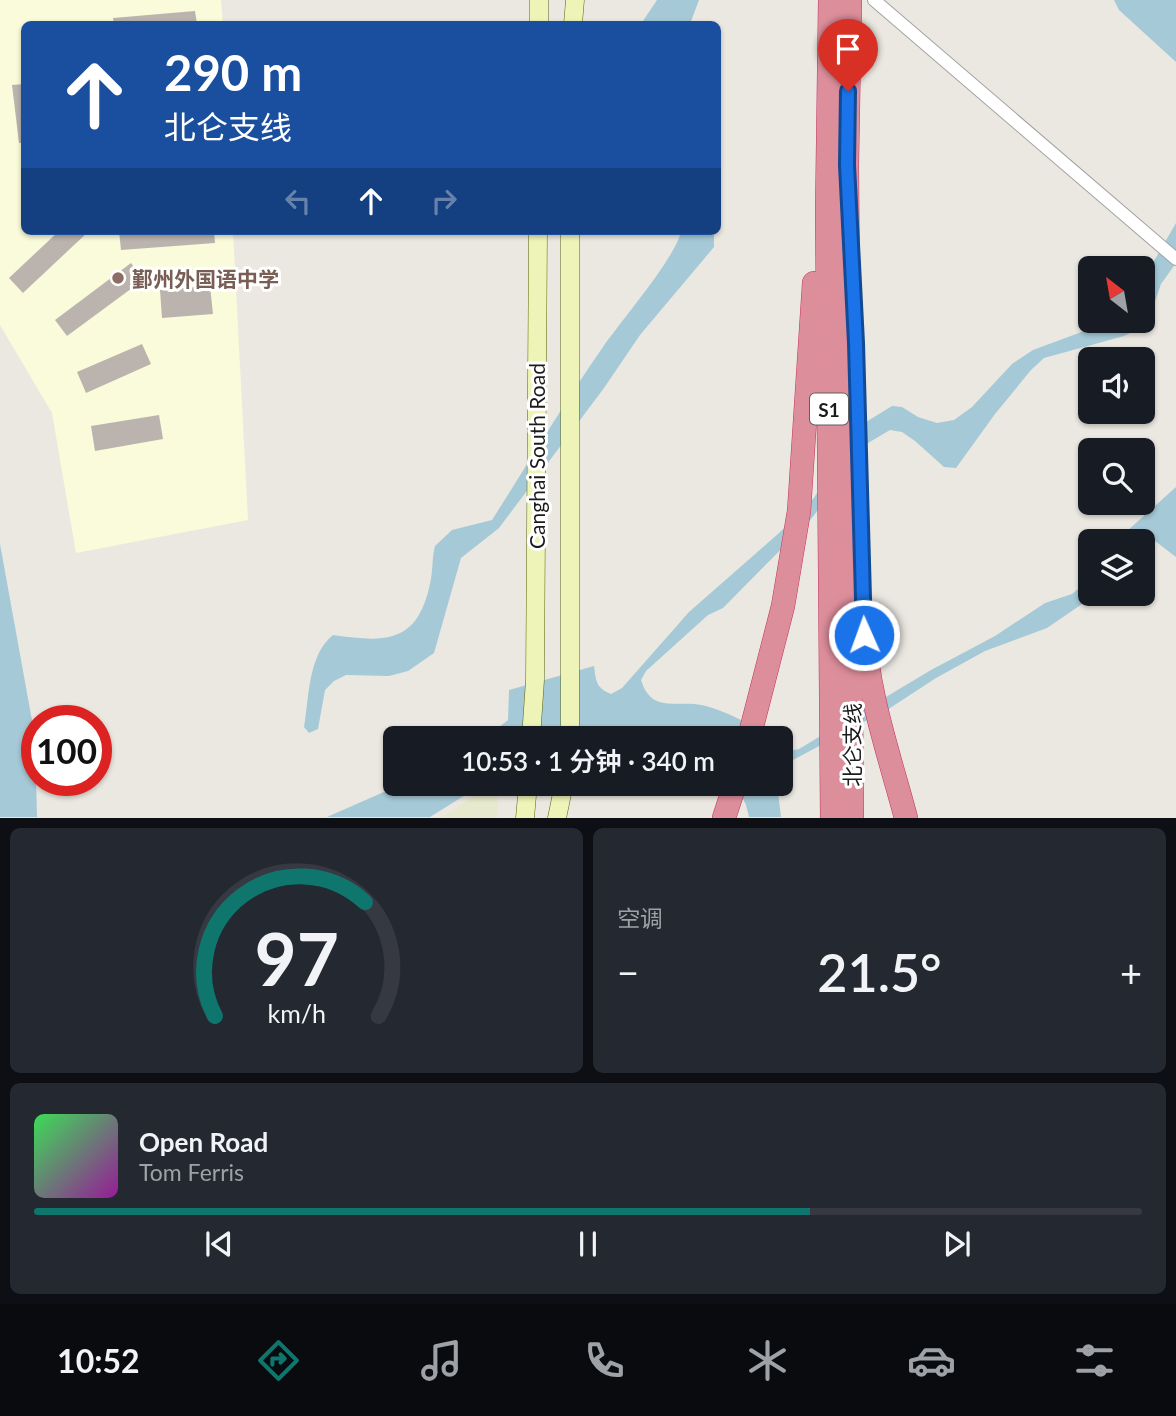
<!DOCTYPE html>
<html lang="zh">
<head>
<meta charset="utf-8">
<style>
  body { margin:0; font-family:Lato,"Noto Sans SC",sans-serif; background:#242831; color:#f1f3f6; height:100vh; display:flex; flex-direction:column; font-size:26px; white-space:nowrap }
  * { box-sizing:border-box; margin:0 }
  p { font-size:23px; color:#9ea1a6 }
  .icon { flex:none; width:38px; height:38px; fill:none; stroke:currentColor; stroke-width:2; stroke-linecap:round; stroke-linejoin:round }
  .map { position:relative; height:818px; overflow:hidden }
  .details { display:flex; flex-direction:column; gap:10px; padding:10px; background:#0d0f14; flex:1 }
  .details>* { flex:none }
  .top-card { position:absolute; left:21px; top:21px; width:700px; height:214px; border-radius:10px; box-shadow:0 2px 5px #0004; background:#1a4fa0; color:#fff; overflow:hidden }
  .needle { width:46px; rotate:329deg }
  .fabs { position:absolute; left:1078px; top:256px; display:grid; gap:14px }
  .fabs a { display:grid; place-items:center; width:77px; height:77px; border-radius:10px; background:#171b24; box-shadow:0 2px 5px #0004; font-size:35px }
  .speed { position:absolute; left:21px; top:705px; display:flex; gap:14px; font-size:35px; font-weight:700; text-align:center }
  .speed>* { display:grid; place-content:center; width:91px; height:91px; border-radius:50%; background:#171b24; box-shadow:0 2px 5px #0004; line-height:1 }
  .speed .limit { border:10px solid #d22; background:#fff; color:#111 }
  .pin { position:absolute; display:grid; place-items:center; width:60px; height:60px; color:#fff; margin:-72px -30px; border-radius:50% 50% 50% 0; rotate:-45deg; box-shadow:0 0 7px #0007 }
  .pin .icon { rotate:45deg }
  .me { position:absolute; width:77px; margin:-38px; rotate:358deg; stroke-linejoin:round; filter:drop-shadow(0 0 5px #0008) }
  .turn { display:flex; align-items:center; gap:24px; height:147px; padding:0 28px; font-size:32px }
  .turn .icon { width:91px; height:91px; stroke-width:2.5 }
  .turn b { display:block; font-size:49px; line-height:60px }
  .lanes { display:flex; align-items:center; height:66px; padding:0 28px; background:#0003; justify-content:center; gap:35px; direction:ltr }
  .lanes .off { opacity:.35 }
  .big { font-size:52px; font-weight:600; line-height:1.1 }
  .details .widget { flex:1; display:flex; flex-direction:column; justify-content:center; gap:10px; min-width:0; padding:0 24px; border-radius:10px; background:#242831 }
  .details .dial { align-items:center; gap:0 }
  .dial svg { height:182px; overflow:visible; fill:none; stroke:#363941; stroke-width:7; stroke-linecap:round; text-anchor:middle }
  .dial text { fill:#f1f3f6; stroke:none }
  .song { display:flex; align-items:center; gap:21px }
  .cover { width:84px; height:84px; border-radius:10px; background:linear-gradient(135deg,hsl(130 70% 55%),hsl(300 70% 35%)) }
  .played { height:7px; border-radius:4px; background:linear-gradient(90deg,#0f766e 70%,#363941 70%) }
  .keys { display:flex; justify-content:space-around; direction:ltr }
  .heat { display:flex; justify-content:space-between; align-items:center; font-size:38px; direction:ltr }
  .details .tiles { flex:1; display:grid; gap:10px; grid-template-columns:1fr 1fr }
  .widget:last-child { grid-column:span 2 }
  .trip { position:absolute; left:383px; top:726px; width:410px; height:70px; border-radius:10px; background:#171b24; box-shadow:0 2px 5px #0004; font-weight:600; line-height:70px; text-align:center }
  .dock { display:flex; height:112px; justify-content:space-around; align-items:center; background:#090b0e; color:#9ea1a6 }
  .dock .icon { width:49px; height:49px }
  .dock .selected { color:#0f766e }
  .dock b { font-size:32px; color:#f1f3f6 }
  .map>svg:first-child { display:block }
  .education { fill:#fafbda }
  .farmland { fill:#e6e9cd }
  .water { fill:#a5c9d6 }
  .building { fill:#bbb4ae }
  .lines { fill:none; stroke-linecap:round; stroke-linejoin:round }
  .minor-casing { stroke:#a2a2a2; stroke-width:14 }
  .secondary-casing { stroke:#5a650e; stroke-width:19 }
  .motorway-casing { stroke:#c53361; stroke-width:24 }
  .minor { stroke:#fff; stroke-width:12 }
  .secondary { stroke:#eef3b8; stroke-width:18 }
  .motorway { stroke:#dd8e9b; stroke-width:23 }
  .route-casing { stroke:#114b97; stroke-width:18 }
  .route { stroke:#1a73e8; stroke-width:12 }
  .education-dot { fill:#8d6e63; stroke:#fff; stroke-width:2.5 }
  .labels { text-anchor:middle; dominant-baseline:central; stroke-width:6; stroke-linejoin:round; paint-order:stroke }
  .shield { fill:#fff; stroke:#5f5f5f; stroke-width:2 }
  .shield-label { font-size:19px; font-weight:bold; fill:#1b1b1b }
  .education-label { font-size:21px; font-weight:bold; fill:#785e54; stroke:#fff; text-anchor:start }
  .street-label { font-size:21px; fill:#1b1b1b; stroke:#fff }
</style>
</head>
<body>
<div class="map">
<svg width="1176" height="818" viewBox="0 0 1176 818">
  <rect width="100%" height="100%" fill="#ebe8e1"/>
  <polygon class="education" points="0,0 221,0 223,24 24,24 24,231 233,231 248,520 76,553 52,413 0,325"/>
  <polygon class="farmland" points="493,787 498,796 497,817 443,817 481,791"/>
  <g class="water">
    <polygon points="657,0 699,0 690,24 641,24"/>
    <polygon points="1114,0 1176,0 1176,62 1119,10"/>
    <path d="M1176 223V263L1161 284 1152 310 1138 329 1124 336 1044 358 1031 370 995 414 956 468 944 467 915 441 902 432 890 430 868 443 812 518 723 608 708 615 646 671 641 680C652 716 680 698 706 706 727 712 752 724 769 738H666L624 735 608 738H485L508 720 509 690 594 666C596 681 596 688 611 694L622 688 689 612 779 533 813 499 866 422 892 406 902 407 918 417 937 423 954 420 972 407 1012 364 1033 350 1095 327 1107 320H1143V280Z"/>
    <path d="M681 231H714V247L640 335 604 388 499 528 461 558 434 653 408 671 389 676 346 675 334 681 325 690 318 729 309 733 304 727C309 697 308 655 333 635 388 643 419 643 431 579 433 568 432 557 435 546L452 530 492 520C529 462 564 403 603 347 620 322 677 256 681 231Z"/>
    <polygon points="1176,487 1176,557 1155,541 1116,541"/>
    <polygon points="0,544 35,737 37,817 0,817"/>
    <polygon points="1090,579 1090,593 1098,593 1047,628 985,651 936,678 890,708 793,760 782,768 781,772 781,751 783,752 799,749 931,670 995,636 1045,603 1072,594"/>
    <polygon points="402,784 483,784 430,817 327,817"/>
    <polygon points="736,784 777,784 781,817 749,817 746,805"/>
  </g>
  <g class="building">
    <polygon points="195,11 197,24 114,24 113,18"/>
    <polygon points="24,84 24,143 19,143 12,85"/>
    <polygon points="59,231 89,231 23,293 9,278"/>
    <polygon points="119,231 214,231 215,243 121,250"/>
    <polygon points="131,263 143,280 67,336 55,320"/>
    <polygon points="210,286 213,314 162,318 160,290"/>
    <polygon points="142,344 151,364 86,393 77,372"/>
    <polygon points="159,415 163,439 95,451 91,426"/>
  </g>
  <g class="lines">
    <g class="minor-casing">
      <polyline id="minor" points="874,0 1176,259"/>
    </g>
    <g class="secondary-casing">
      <g id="secondary">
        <polyline points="539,24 539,0"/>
        <polyline points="573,24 575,0"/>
        <polyline points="570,231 570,738"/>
        <polyline points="531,738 535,680 538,231"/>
        <polyline points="525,818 528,784"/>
        <polyline points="557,818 564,784"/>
      </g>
    </g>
    <g class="motorway-casing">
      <g id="motorway">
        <polyline points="830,0 827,212 832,818"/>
        <polyline points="850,0 847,165 852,818"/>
        <path d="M864 623C866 690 889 754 906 818"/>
        <polyline points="749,738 783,606 799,511 814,283"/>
        <polyline points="724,818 735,784"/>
      </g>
    </g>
    <use href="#minor" class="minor"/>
    <use href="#secondary" class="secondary"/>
    <use href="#motorway" class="motorway"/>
  </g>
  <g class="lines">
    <g class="route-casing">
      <polyline id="route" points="848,91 847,165 856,343 864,635"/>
    </g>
    <use href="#route" class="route"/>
  </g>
  <circle class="education-dot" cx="118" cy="278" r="7"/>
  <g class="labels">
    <rect class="shield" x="810" y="393.5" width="38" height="31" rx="5"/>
    <g class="shield-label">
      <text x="829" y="409">S1</text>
    </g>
    <g class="education-label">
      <text x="132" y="278">鄞州外国语中学</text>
    </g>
    <g class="street-label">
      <text transform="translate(536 456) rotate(-90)">Canghai South Road</text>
      <text transform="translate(851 745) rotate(-90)">北仑支线</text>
    </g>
  </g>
</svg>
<div class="fabs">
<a><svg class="needle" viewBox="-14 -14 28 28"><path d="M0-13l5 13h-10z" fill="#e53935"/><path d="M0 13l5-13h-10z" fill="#9ea1a6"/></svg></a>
<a><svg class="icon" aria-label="sound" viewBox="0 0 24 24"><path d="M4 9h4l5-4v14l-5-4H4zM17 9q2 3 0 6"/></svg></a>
<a><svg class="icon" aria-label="search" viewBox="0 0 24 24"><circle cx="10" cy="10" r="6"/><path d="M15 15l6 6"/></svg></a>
<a><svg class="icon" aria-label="layers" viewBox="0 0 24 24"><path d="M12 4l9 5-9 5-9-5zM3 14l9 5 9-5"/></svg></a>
</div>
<div class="speed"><div class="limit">100</div></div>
<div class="pin" style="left:848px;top:91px;background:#d93025"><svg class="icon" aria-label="arrive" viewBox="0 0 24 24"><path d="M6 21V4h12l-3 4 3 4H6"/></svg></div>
<svg class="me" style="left:864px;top:635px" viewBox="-20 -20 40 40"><circle r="17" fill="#1a73e8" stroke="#fff" stroke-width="3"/><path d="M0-11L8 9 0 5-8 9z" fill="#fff"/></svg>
<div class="trip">10:53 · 1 分钟 · 340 m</div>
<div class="top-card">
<div class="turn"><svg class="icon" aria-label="ahead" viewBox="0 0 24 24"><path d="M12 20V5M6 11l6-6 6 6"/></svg><div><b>290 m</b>北仑支线</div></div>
<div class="lanes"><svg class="icon off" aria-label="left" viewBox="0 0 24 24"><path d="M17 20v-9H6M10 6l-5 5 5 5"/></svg><svg class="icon" aria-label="ahead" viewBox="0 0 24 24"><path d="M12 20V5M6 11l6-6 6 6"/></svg><svg class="icon off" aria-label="right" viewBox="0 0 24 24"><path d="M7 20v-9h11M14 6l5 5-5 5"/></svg></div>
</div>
</div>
<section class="details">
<div class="tiles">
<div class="widget dial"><svg viewBox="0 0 100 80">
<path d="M14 69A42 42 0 1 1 86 69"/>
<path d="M14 69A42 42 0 0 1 80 19" stroke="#0f766e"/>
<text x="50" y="56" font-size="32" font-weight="700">97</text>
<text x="50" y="72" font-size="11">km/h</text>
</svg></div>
<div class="widget"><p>空调</p>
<div class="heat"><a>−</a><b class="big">21.5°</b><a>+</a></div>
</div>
<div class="widget">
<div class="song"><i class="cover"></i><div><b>Open Road</b><p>Tom Ferris</p></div></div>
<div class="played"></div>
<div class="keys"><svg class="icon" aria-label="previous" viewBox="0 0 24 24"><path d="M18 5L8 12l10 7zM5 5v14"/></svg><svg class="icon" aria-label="pause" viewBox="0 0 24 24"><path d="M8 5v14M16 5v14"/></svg><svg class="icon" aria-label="next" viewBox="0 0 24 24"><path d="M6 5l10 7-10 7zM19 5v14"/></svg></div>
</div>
</div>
</section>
<nav class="dock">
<b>10:52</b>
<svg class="icon selected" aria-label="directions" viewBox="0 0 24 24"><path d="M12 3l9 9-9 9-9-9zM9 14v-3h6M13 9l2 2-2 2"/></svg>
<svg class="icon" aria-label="music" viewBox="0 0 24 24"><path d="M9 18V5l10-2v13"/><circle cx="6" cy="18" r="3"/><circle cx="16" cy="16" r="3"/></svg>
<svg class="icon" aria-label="phone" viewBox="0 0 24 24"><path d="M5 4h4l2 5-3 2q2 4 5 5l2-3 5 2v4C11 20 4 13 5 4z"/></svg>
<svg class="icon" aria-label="climate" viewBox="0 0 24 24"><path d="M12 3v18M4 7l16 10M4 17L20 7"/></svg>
<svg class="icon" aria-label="car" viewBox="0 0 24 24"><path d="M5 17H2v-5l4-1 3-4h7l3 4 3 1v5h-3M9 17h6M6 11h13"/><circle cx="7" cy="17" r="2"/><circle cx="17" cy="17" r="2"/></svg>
<svg class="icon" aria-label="filters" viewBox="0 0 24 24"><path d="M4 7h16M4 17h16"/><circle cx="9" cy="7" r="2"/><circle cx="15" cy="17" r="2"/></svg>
</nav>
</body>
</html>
